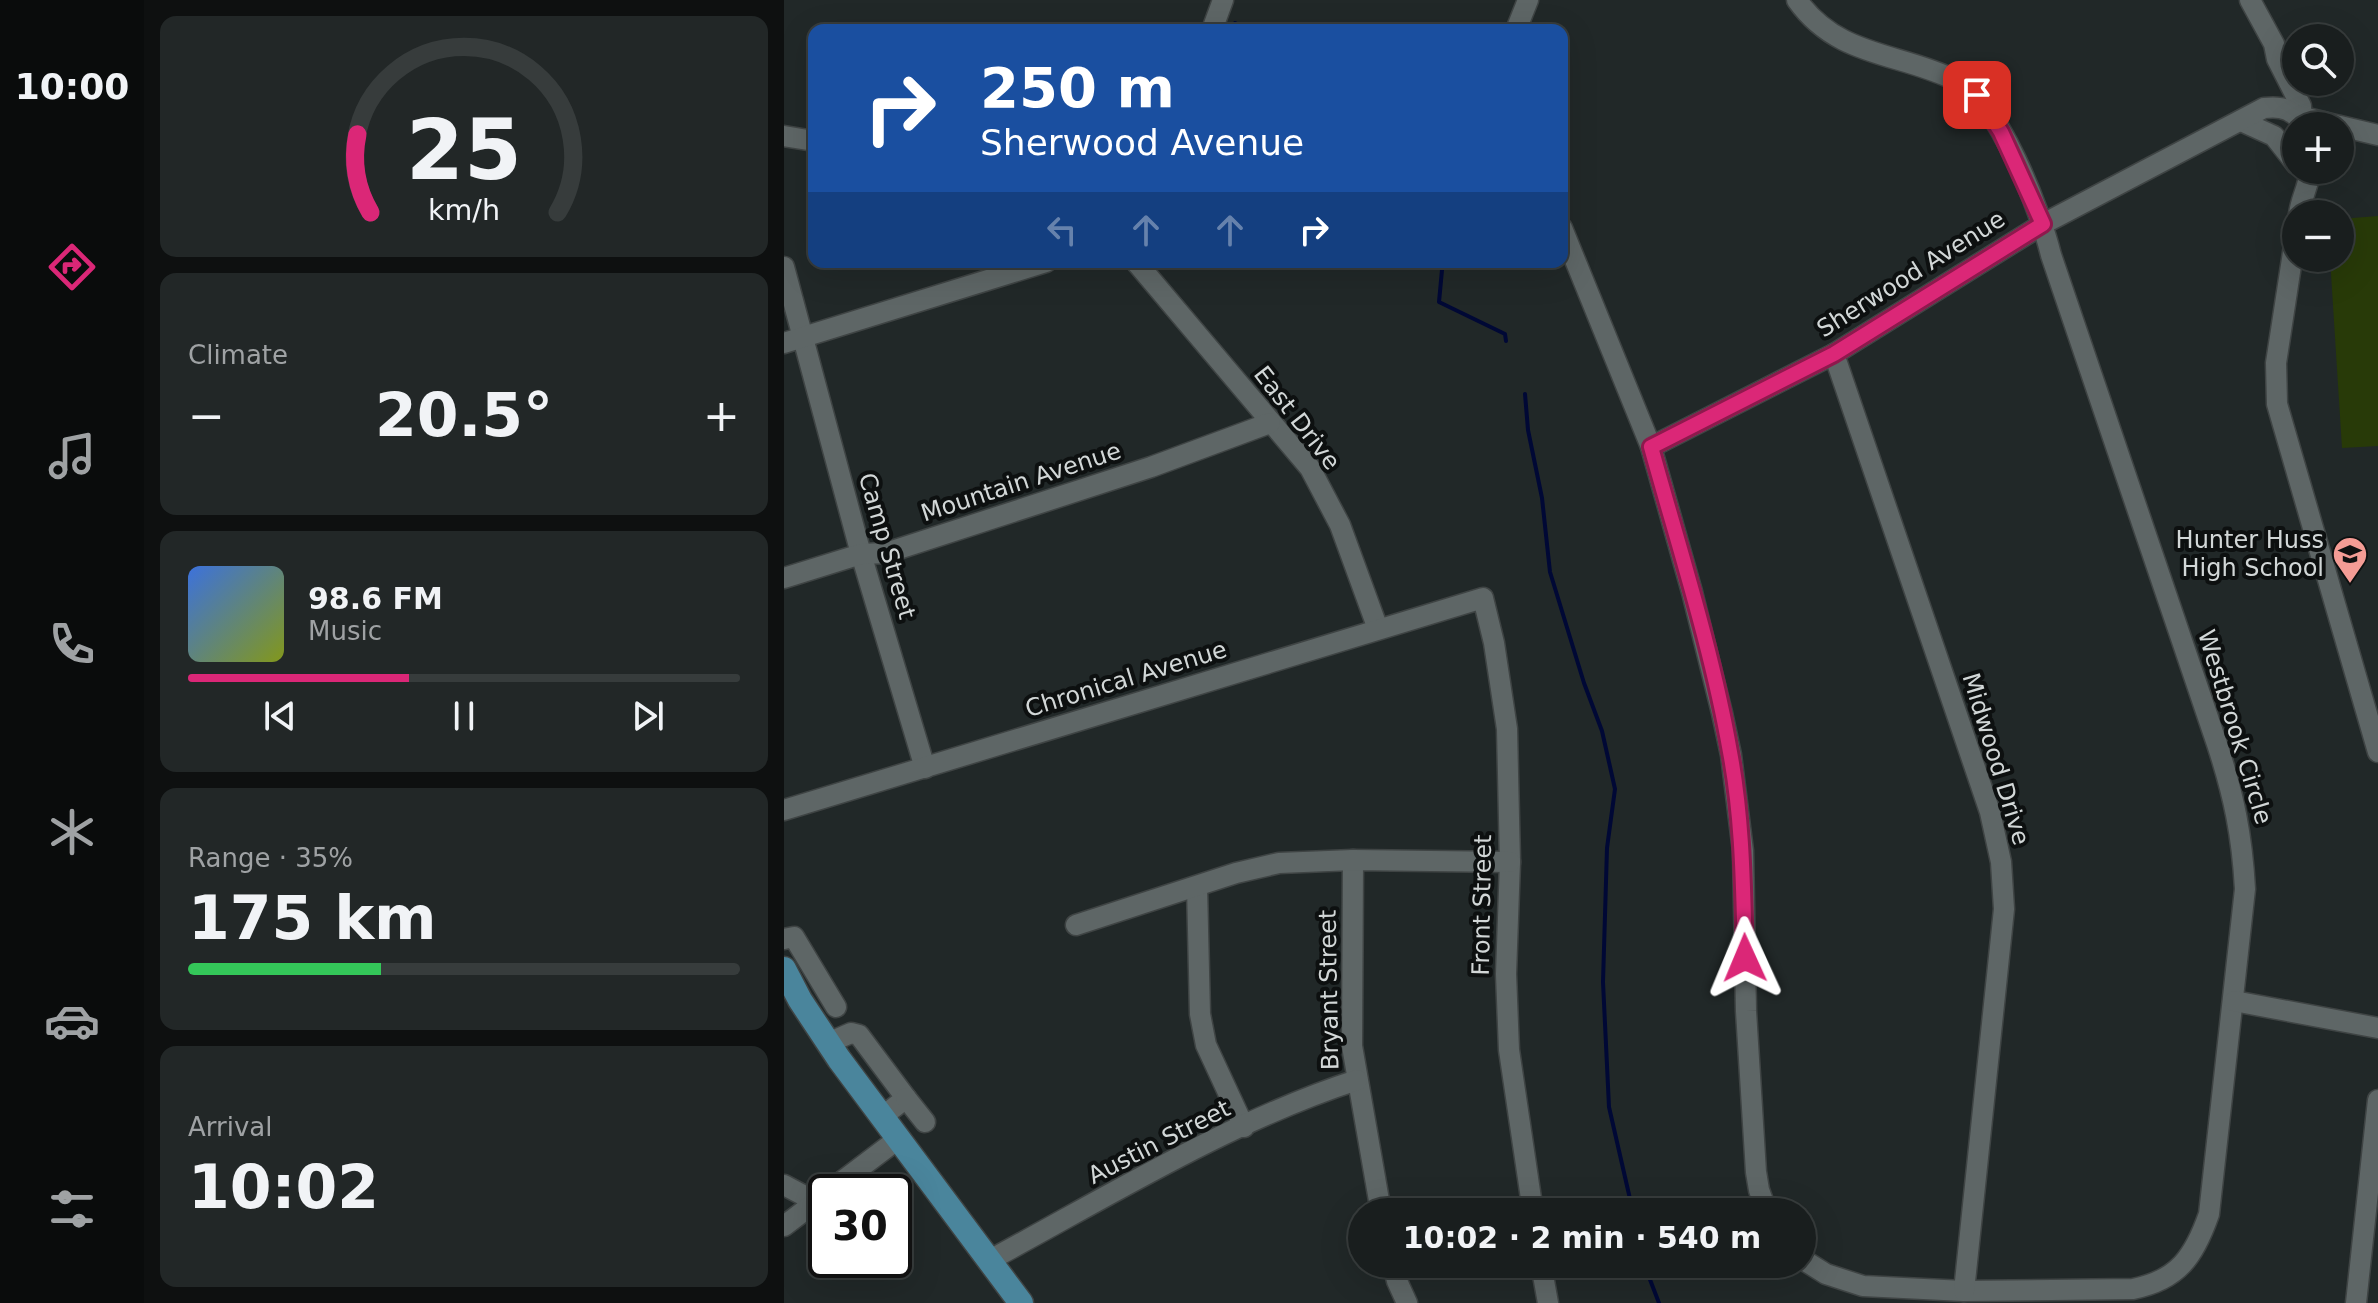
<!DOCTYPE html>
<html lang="en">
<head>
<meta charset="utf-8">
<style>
  body { margin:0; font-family:"DejaVu Sans",sans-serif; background:#222727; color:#f1f3f6; height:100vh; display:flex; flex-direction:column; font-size:30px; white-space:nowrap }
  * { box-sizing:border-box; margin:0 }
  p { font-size:26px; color:#9fa2a4 }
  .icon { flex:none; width:44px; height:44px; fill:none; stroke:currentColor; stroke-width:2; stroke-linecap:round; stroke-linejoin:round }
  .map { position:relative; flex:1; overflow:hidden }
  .details { display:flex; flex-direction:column; gap:16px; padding:16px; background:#0e1010; width:640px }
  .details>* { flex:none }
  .guide { position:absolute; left:24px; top:24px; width:760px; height:244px; border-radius:16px; box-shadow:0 8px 32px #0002,0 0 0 2px #373c3c; background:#1a4fa0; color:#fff; overflow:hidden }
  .fabs { position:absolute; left:1498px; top:24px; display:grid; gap:16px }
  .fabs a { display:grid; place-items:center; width:72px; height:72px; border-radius:50%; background:#191e1e; box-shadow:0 8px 32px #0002,0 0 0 2px #373c3c; font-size:40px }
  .speed { position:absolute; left:24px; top:1174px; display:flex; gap:16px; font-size:40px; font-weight:700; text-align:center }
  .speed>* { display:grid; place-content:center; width:104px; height:104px; border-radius:50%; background:#191e1e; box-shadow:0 8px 32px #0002,0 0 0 2px #373c3c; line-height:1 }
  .speed .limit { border:4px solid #111; border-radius:12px; background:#fff; color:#111 }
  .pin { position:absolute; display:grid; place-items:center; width:68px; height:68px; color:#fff; margin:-34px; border-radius:16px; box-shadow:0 4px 12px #0006 }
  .me { position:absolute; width:88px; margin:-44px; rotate:359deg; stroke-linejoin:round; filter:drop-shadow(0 0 6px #0008) }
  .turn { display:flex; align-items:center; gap:28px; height:168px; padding:0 40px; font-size:36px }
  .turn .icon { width:104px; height:104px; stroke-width:2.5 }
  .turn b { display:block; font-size:56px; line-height:68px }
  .lanes { display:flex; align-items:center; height:76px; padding:0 40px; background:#0003; justify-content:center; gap:40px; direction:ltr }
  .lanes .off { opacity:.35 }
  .big { font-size:60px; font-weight:700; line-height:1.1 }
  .details .tile { flex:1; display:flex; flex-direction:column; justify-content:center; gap:12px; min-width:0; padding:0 28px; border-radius:16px; background:#222727 }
  .details .dial { align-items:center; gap:0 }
  .dial svg { height:208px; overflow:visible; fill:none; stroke:#373c3c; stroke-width:7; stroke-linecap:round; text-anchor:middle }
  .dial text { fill:#f1f3f6; stroke:none }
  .song { display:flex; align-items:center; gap:24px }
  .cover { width:96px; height:96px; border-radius:12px; background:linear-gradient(135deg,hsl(220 70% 55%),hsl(70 70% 35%)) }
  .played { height:8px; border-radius:4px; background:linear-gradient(90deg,#db2777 40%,#373c3c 40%) }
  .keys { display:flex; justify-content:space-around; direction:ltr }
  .heat { display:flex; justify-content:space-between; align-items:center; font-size:44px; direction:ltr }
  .charge { height:12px; border-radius:6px; background:linear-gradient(90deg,#34c759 35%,#373c3c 0) }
  .trip { position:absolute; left:564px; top:1198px; width:468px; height:80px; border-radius:40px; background:#191e1e; box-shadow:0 8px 32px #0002,0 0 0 2px #373c3c; font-weight:700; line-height:80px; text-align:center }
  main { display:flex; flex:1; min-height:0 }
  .menu { display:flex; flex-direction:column; width:144px; justify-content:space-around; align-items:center; background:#0a0c0c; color:#9fa2a4 }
  .menu .icon { width:56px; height:56px }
  .menu .active { color:#db2777 }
  .menu b { font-size:36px; color:#f1f3f6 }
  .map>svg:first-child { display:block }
  .green { fill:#283a08 }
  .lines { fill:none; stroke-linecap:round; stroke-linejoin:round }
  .stream { stroke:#000835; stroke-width:4 }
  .minor-casing { stroke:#3f4444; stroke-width:23 }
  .major-casing { stroke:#3f4444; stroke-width:27 }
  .minor { stroke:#5e6666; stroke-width:20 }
  .major { stroke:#4a859c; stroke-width:24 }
  .route-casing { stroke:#8e194d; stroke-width:20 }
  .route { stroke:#db2777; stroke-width:14 }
  .labels { text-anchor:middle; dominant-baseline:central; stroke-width:8; stroke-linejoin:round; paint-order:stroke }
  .street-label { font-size:24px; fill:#d2d7d7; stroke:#0d1010 }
  .poi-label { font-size:24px; fill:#d2d7d7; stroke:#0d1010; text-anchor:end }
</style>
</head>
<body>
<main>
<nav class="menu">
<b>10:00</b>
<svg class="icon active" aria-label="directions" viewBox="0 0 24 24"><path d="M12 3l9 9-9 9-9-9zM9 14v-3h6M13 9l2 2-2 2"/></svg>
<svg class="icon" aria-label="music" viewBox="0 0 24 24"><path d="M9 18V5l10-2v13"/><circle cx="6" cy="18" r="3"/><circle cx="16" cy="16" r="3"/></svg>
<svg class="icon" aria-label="phone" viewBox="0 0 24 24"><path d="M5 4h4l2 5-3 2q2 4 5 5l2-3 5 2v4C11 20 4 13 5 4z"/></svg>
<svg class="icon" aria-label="climate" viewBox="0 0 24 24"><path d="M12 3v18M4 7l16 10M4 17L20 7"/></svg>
<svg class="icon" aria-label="car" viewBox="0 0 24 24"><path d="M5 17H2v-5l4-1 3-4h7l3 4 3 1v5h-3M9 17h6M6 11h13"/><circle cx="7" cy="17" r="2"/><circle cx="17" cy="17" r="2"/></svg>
<svg class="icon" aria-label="filters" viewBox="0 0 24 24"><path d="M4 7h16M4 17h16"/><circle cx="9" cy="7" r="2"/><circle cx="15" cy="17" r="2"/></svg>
</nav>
<section class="details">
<div class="tile dial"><svg viewBox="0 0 100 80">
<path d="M14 69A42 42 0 1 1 86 69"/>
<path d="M14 69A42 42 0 0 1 9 39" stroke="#db2777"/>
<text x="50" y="56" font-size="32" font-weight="700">25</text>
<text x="50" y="72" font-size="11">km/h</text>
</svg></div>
<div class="tile"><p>Climate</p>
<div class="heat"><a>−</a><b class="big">20.5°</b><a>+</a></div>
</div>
<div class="tile">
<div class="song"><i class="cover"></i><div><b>98.6 FM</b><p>Music</p></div></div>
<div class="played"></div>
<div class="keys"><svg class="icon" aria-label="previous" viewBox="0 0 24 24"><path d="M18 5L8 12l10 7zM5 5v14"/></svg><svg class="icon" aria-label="pause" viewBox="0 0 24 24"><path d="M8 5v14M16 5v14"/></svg><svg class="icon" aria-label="next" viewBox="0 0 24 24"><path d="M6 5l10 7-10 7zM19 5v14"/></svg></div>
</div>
<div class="tile"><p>Range · 35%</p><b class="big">175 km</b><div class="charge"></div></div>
<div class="tile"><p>Arrival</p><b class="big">10:02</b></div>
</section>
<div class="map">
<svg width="1594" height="1303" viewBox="0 0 1594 1303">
  <rect width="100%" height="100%" fill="#212828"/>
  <polygon class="green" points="1594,216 1594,446 1558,448 1546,258 1556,258 1556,219"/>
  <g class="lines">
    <g class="stream">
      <polyline points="451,23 464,30"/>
      <polyline points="653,262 658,270 655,302 721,334 722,341"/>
      <polyline points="741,394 744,430 758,498 766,572 800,683 818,731 831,789 823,848 819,982 825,1107 849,1212"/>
      <polyline points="860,1264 875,1303"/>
    </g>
    <g class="minor-casing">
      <g id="minor">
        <path d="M1013 0C1054 58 1116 52 1173 81 1215 102 1256 210 1267 255L1433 744C1450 796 1458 835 1461 889L1425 1214C1410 1257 1394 1280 1349 1289L1180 1291 1079 1286 1042 1274 1018 1259"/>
        <polyline points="1466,0 1490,44 1493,59 1517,106 1517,124"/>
        <polyline points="428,30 439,0"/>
        <polyline points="732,30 744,0"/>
        <polyline points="1457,121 1490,136 1512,164"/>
        <polyline points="1556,126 1594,135"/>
        <polyline points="0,136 30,141"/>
        <path d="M1515 214C1517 198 1525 186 1526 170"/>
        <polyline points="778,228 867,447 908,592 938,713 947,755 959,851 962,1011 972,1172 975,1190 983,1212"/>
        <polyline points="1512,233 1492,363 1493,404 1594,752"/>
        <polyline points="352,262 526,468 556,525 594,629"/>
        <polyline points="0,267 77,554 141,768"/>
        <polyline points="0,343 262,262"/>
        <polyline points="1050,354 1206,812 1217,862 1220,909 1180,1291"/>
        <path d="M867 447 1050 354 1259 224 1480 108C1492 107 1502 107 1511 115L1555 126"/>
        <polyline points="0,578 77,554 102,553 367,467 486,423"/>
        <polyline points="0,810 699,598 710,643 723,729 726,862 722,974 725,1050 749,1212"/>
        <polyline points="569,860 568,1046 597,1212"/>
        <polyline points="413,887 416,1014 422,1045 460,1127"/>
        <polyline points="292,925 452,873 495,863 569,860 726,862"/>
        <polyline points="0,939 10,937 52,1007"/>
        <polyline points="1450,1001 1594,1028"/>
        <polyline points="44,1043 67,1033 75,1035 122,1098 98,1117"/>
        <polyline points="122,1098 141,1122"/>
        <polyline points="0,1185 32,1202"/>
        <polyline points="44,1192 114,1139"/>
        <polyline points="0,1226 42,1194"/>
        <path d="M206 1260C323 1197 446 1121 573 1080"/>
        <polyline points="609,1264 613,1281 623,1303"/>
        <polyline points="757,1264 764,1303"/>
        <polyline points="1572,1303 1594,1100"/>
      </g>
    </g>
    <g class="major-casing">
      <polyline id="major" points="0,969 16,1000 55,1059 237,1303"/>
    </g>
    <use href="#minor" class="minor"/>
    <use href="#major" class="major"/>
  </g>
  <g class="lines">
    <g class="route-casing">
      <path id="route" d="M961 958C959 889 959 821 946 752 928 649 895 548 867 447L1050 354 1259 224 1217 132 1193 95"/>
    </g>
    <use href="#route" class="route"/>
  </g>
  <defs>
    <g id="school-pin" transform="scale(1.8)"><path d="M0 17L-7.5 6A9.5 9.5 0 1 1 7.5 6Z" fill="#f59c95" stroke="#0d1010"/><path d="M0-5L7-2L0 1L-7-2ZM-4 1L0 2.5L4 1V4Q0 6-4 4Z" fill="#111"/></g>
  </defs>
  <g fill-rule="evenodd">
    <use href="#school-pin" x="1566" y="554"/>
  </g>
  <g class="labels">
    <g class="street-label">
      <text transform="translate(1127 274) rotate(-32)">Sherwood Avenue</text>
      <text transform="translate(513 418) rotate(52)">East Drive</text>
      <text transform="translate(237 482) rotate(-18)">Mountain Avenue</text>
      <text transform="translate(103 546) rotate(74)">Camp Street</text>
      <text transform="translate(342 679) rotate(-17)">Chronical Avenue</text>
      <text transform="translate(1451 727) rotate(73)">Westbrook Circle</text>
      <text transform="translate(1212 759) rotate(73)">Midwood Drive</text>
      <text transform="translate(698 905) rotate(-89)">Front Street</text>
      <text transform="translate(545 990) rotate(-91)">Bryant Street</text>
      <text transform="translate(375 1142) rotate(-27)">Austin Street</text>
    </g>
    <g class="poi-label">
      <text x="1540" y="540">Hunter Huss<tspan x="1540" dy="28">High School</tspan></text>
    </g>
  </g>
</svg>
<div class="fabs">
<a><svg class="icon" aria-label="search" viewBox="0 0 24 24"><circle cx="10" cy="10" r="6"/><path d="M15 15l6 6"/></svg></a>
<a>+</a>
<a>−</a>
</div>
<div class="speed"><div class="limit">30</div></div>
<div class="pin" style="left:1193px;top:95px;background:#d93025"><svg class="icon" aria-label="arrive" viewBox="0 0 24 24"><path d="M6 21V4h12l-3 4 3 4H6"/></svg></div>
<svg class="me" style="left:961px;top:958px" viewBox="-20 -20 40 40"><path d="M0-17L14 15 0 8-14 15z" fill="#db2777" stroke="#fff" stroke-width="4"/></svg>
<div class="trip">10:02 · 2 min · 540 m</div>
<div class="guide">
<div class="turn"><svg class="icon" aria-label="right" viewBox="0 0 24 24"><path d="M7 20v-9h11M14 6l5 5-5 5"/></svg><div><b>250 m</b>Sherwood Avenue</div></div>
<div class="lanes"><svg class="icon off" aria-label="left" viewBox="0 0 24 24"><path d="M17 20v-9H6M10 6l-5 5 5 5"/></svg><svg class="icon off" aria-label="ahead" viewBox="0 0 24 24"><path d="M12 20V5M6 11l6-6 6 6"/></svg><svg class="icon off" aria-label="ahead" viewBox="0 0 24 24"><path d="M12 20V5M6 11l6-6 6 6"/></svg><svg class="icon" aria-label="right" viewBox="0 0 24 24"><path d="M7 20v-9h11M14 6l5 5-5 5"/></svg></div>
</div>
</div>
</main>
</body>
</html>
